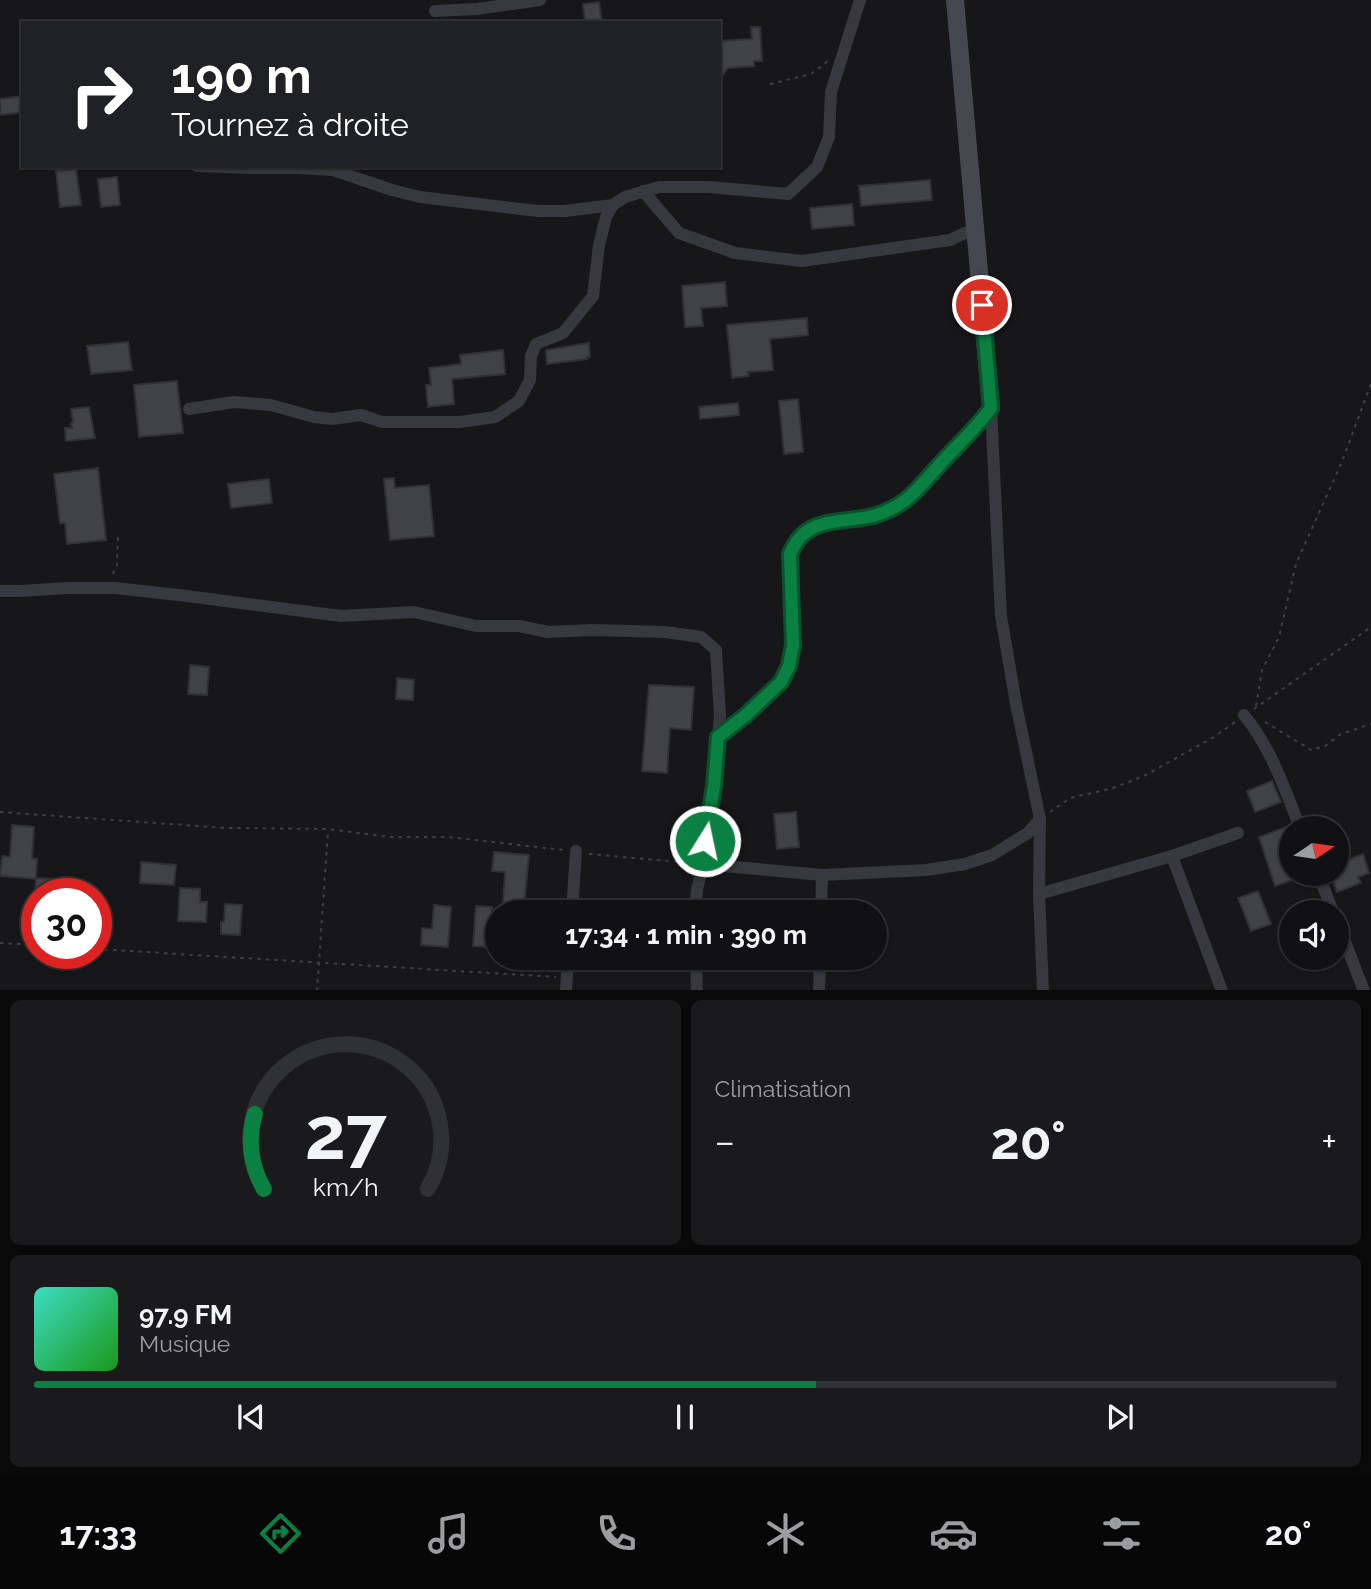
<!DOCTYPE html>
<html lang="fr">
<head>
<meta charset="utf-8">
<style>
  body { margin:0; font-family:Raleway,sans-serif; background:#1a1a1c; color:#f1f3f6; height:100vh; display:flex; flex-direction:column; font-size:26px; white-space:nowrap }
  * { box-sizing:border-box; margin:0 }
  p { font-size:23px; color:#9c9da0 }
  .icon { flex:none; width:38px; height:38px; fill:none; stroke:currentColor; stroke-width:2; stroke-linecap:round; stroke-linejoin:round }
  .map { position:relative; height:990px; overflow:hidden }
  .side { display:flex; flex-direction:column; gap:10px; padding:10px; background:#09090a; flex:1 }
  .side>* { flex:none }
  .hud { position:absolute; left:21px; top:21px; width:700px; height:147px; border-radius:0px; box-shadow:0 2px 5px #0004,0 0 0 2px #303133; background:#202124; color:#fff; overflow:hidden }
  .needle { width:46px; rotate:77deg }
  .buttons { position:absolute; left:1279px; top:816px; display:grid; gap:14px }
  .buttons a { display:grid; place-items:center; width:70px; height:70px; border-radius:50%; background:#111113; box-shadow:0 2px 5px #0004,0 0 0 2px #303133; font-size:35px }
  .speed { position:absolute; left:21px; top:878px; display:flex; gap:14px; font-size:35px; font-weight:700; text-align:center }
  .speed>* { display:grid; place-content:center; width:91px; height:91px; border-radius:50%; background:#111113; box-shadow:0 2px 5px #0004,0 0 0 2px #303133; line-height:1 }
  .speed .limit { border:10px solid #d22; background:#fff; color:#111 }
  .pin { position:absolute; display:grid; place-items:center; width:60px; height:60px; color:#fff; margin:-30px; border:4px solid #fff; border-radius:50%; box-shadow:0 2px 7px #0007 }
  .me { position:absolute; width:77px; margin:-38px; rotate:10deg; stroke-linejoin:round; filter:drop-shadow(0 0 5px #0008) }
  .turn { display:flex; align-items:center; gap:24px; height:147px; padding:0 35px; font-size:32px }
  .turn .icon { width:91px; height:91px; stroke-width:2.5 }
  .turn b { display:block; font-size:49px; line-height:60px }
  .big { font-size:52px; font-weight:700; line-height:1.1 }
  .side .card { flex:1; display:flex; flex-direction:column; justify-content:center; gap:10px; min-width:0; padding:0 24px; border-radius:10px; background:#1a1a1c }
  .side .dial { align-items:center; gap:0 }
  .dial svg { height:182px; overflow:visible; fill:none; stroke:#303133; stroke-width:7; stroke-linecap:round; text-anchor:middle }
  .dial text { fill:#f1f3f6; stroke:none }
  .song { display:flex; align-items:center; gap:21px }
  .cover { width:84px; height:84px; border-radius:10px; background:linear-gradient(135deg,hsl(170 70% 55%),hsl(120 70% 35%)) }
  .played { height:7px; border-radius:4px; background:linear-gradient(90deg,#0b8043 60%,#303133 60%) }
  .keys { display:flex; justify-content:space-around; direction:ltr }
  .heat { display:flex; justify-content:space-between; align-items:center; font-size:38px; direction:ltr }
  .side .tiles { flex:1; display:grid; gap:10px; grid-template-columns:1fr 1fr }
  .card:last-child { grid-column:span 2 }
  .trip { position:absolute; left:485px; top:900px; width:402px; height:70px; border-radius:35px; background:#111113; box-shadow:0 2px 5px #0004,0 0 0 2px #303133; font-weight:700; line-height:70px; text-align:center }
  .tab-bar { display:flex; height:112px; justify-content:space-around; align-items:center; background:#070708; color:#9c9da0 }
  .tab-bar .icon { width:49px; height:49px }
  .tab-bar .active { color:#0b8043 }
  .tab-bar b { font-size:32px; color:#f1f3f6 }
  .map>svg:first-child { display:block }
  .building { fill:#414246; stroke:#313135; stroke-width:2 }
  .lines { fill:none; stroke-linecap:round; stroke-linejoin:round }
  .path { stroke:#3d4045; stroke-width:2; stroke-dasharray:3.5 5; stroke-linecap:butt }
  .street { stroke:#37393e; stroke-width:12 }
  .secondary { stroke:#45484f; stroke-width:18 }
  .route-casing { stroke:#07532c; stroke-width:18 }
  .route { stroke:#0b8043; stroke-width:12 }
</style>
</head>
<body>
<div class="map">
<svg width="1371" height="991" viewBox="0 0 1371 991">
  <rect width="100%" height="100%" fill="#171719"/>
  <g class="building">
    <polygon points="599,2 602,23 585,23 583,4"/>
    <polygon points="751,27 760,27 762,61 754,61 754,66 728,68 719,80 719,41 752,39"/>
    <polygon points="23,96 23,112 0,115 0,99"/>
    <polygon points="76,169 81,205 60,207 56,171"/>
    <polygon points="117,177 120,205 101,207 98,179"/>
    <polygon points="930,180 932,200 861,206 859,186"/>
    <polygon points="852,204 854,225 812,229 810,208"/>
    <polygon points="725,282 727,306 701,308 703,326 685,327 682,286"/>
    <polygon points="807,318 808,335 770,339 773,370 748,372 749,376 732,378 727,325"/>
    <polygon points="128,342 132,370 91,374 87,346"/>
    <polygon points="589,343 590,357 587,357 587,359 547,364 546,350"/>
    <polygon points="503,350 505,374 452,379 454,404 428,407 426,385 431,385 429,368 461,364 460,355"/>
    <polygon points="177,381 183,433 139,437 134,385"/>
    <polygon points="798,399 803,452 784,454 779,401"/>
    <polygon points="738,403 739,415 700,419 699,407"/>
    <polygon points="89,407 95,438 66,441 65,428 72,428 71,423 73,422 71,409"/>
    <polygon points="98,468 106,540 67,544 65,523 60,523 54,474"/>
    <polygon points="394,478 395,488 429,485 434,536 390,540 384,479"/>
    <polygon points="269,479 272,503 231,508 228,484"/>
    <polygon points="190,665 209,667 207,695 188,694"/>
    <polygon points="397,678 414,680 413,700 396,699"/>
    <polygon points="649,685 694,687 691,730 670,728 667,773 642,771"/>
    <polygon points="1272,781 1281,802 1255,812 1247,791"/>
    <polygon points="796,812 799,847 777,849 774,814"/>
    <polygon points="12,825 34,827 32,858 37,859 36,879 0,876 2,856 10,857"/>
    <polygon points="1289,826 1292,832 1292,880 1275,886 1259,837"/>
    <polygon points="494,852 529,855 524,906 503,905 505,872 492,871"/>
    <polygon points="1363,854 1369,873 1358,877 1361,883 1337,892 1330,873 1337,873 1337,864"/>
    <polygon points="141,862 176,865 174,885 140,883"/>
    <polygon points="36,878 69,880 68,894 35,894"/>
    <polygon points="180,888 200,889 200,902 207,902 206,922 178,921"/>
    <polygon points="1258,891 1271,924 1251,931 1238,898"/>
    <polygon points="225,904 242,905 240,935 221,934 221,922 224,922"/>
    <polygon points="434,905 451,907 448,947 421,945 422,928 432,929"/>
    <polygon points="476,906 492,907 489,947 473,946"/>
  </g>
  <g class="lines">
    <g class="path">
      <polyline points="770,84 811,74 828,61"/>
      <polyline points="113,574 117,565 118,533"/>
      <polyline points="1256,706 1262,670 1279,637 1296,564 1341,464 1371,384"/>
      <polyline points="1254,709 1371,627"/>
      <polyline points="1265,722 1311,750 1325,746 1341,734 1371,724"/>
      <polyline points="0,812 226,828 328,829 389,837 449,837 563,850"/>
      <polyline points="1050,812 1070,798 1113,788 1144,776 1214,737 1235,722"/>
      <polyline points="589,854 691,863"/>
      <polyline points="0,943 37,945"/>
      <polyline points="96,949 556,977"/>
      <polyline points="317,991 328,831"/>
    </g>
    <g class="street">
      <polyline points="435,11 477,9 540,0"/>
      <polyline points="197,166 250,168 298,168 333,170 392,190 420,197 538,211 565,211 613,205 625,197 659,187 709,187 788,194 817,167 829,137 831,92 860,0"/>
      <polyline points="643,191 679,233 735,253 802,261 950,240 976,228"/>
      <polyline points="991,408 1001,616 1016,704 1040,819 1039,894 1043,991"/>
      <polyline points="189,409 234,402 271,405 314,417 332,419 361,415 382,422 460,422 495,417 519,401 530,380 531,356 536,344 563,333 593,296 599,245 606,217 613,205"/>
      <polyline points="0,591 20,591 68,588 115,588 187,596 341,616 414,612 476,626 519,626 548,632 592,630 665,632 701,637 716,650 720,715 714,786 705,841 703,864 697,890 695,912"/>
      <path d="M1244 715C1271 748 1285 789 1300 828"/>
      <path d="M717 737 746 715 781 682 789 666 793 645 790 554C806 515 840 524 873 516 909 506 920 485 944 460 960 443 977 427 991 408"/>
      <polyline points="1172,856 1222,991"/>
      <polyline points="703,864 822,875 926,870 965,864 992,855 1028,833 1040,819"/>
      <polyline points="1318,873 1333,912"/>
      <polyline points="1039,894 1172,856 1238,833"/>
      <polyline points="572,912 576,851"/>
      <polyline points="821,912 822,875"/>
      <polyline points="1337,921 1364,991"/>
      <polyline points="696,957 697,991"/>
      <polyline points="566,991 568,957"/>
      <polyline points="819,991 820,957"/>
    </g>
    <polyline class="secondary" points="955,0 991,408"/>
  </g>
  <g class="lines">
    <g class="route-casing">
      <path id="route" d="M705 841 714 786 718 737 746 715 781 682 789 666 793 645 790 554C806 515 840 524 873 516 909 506 920 485 944 460 960 443 977 427 991 408L982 305"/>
    </g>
    <use href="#route" class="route"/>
  </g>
</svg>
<div class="buttons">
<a><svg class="needle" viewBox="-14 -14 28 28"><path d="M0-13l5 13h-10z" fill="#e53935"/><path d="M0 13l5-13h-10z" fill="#9c9da0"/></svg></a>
<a><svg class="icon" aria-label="sound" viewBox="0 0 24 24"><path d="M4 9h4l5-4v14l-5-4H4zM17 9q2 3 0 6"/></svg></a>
</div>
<div class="speed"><div class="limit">30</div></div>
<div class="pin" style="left:982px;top:305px;background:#d93025"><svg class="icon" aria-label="arrive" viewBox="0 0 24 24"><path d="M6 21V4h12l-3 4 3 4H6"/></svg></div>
<svg class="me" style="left:705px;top:841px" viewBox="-20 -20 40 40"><circle r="17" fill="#0b8043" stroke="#fff" stroke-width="3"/><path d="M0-11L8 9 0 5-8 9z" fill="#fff"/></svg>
<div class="trip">17:34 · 1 min · 390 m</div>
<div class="hud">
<div class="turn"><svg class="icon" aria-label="right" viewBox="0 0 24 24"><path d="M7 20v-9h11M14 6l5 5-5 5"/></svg><div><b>190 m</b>Tournez à droite</div></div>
</div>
</div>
<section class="side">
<div class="tiles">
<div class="card dial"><svg viewBox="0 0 100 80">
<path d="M14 69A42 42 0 1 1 86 69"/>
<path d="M14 69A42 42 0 0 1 10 36" stroke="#0b8043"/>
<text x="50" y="56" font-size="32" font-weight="700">27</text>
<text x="50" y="72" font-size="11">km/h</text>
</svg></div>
<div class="card"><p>Climatisation</p>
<div class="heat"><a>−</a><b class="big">20°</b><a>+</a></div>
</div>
<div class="card">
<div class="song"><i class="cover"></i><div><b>97.9 FM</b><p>Musique</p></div></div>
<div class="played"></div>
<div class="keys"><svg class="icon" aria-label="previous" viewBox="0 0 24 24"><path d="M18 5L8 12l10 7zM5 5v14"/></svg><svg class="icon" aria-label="pause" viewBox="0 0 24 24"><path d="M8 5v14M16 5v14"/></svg><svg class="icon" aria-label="next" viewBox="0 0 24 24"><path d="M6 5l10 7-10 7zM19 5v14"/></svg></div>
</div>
</div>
</section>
<nav class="tab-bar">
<b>17:33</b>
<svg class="icon active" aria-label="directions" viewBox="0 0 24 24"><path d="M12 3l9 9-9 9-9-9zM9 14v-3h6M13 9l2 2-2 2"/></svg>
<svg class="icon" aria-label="music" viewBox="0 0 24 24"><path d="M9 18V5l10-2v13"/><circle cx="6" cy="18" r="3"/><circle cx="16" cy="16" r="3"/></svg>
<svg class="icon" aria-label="phone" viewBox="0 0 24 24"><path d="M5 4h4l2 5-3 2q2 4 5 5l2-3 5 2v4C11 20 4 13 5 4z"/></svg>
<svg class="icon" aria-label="climate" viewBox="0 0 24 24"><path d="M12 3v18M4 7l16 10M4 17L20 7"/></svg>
<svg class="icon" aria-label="car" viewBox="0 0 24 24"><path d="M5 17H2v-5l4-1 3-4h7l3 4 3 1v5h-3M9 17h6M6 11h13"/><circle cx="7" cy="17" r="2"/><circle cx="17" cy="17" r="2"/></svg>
<svg class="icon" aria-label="filters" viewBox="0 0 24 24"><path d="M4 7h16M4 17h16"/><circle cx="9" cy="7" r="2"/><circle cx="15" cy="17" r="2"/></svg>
<b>20°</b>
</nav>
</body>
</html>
